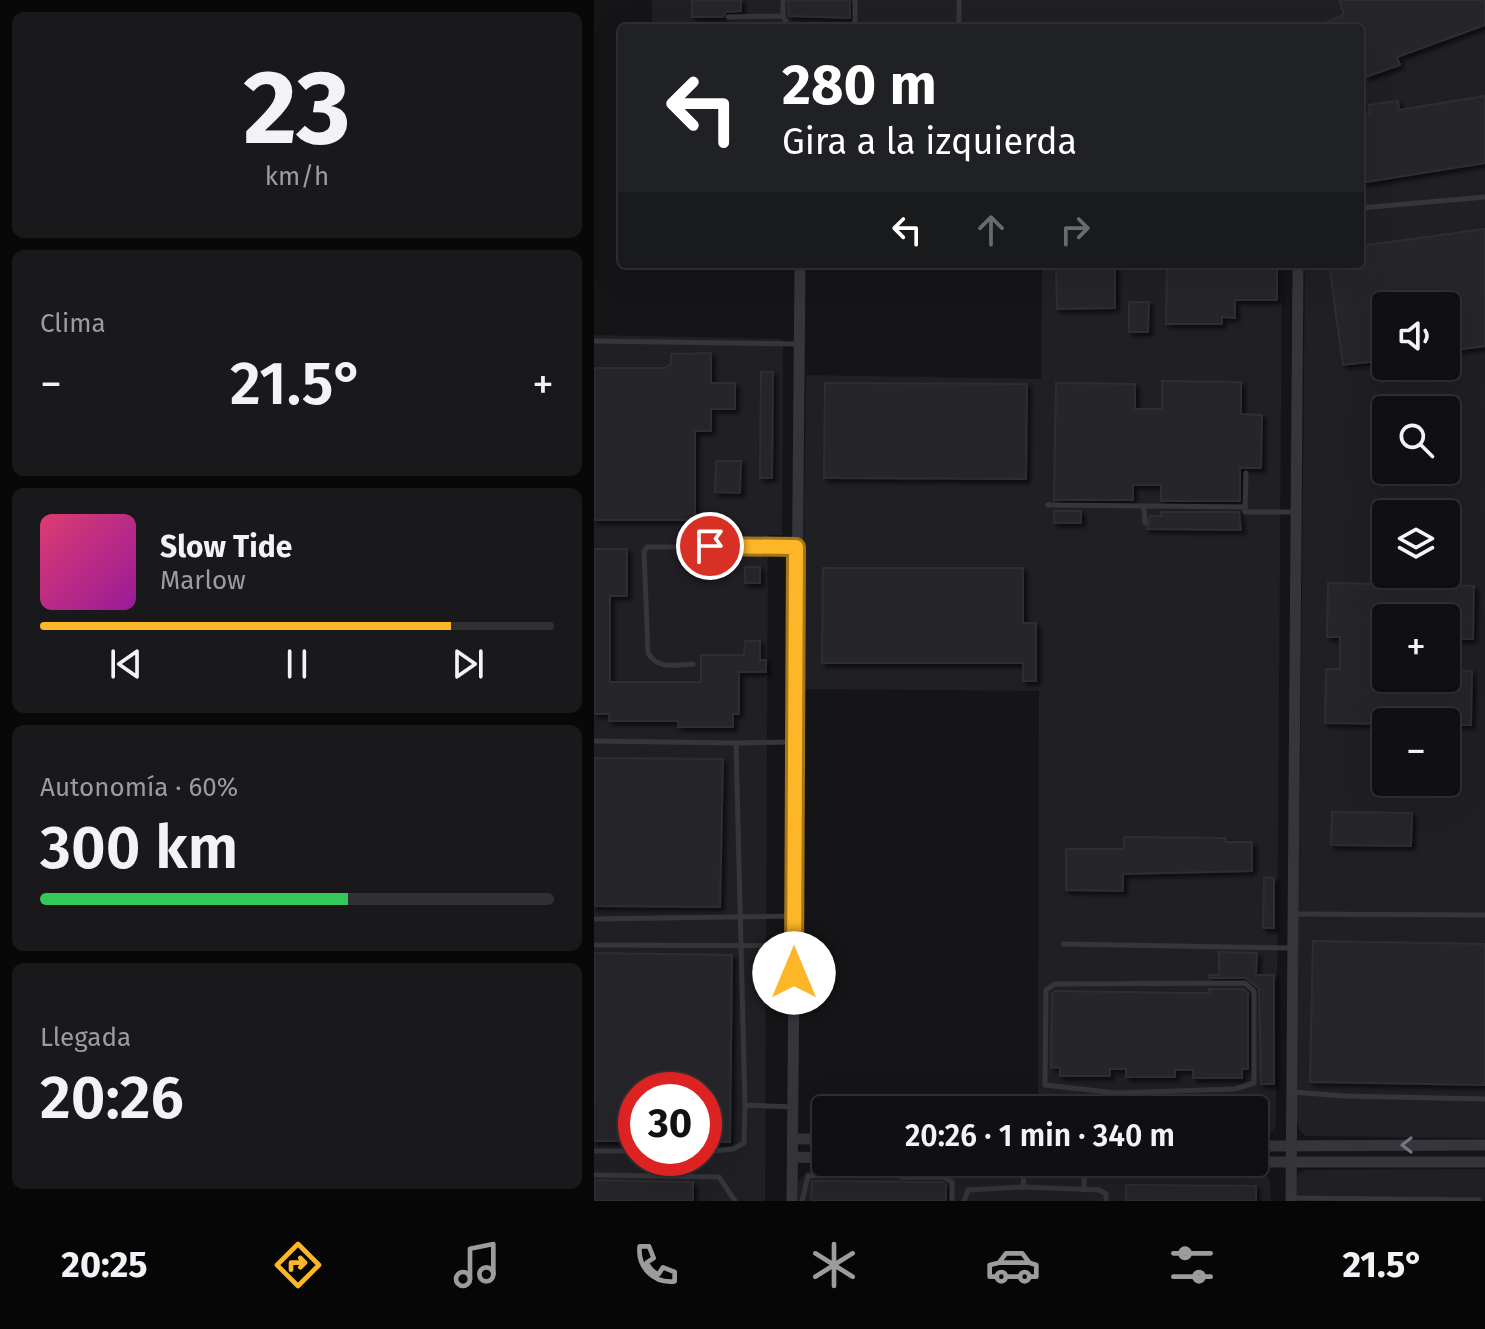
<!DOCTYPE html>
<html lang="es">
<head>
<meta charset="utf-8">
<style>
  body { margin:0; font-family:"Fira Sans",sans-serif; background:#19181a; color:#f1f3f6; height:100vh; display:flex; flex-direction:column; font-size:30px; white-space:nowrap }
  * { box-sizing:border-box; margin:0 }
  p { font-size:26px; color:#9c9c9f }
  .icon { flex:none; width:44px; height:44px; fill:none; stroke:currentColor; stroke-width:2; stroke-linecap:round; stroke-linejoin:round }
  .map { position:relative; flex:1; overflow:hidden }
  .details { display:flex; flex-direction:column; gap:12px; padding:12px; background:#090809; width:594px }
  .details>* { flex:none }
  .top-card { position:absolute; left:24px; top:24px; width:746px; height:244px; border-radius:8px; box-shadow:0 8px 32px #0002,0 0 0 2px #302f31; background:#202124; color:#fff; overflow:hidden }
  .controls { position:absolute; left:778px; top:292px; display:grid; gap:16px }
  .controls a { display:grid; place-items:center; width:88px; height:88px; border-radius:8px; background:#100f11; box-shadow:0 8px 32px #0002,0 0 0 2px #302f31; font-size:40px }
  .speed { position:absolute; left:24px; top:1072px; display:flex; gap:16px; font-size:40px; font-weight:700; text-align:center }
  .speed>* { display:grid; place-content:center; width:104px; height:104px; border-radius:50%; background:#100f11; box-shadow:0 8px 32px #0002,0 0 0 2px #302f31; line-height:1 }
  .speed .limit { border:12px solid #d22; background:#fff; color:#111 }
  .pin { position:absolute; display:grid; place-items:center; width:68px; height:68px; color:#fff; margin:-34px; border:4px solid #fff; border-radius:50%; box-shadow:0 2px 8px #0007 }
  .me { position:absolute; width:88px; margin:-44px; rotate:0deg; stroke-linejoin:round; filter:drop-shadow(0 0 6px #0008) }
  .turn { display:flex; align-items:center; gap:28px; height:168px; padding:0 32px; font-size:36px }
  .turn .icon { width:104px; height:104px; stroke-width:2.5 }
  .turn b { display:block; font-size:56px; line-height:68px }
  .lanes { display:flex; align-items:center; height:76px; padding:0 32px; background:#0003; justify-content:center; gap:40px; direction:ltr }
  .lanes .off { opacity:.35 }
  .big { font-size:60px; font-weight:600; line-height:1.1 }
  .details .tile { flex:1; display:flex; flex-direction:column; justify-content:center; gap:12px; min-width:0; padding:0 28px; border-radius:12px; background:#19181a }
  .details .dial { align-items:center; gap:0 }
  .dial b { font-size:104px; line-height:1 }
  .song { display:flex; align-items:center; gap:24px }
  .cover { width:96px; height:96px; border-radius:12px; background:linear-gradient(135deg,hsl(340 70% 55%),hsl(300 70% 35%)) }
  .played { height:8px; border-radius:4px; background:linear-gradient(90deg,#fcb627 80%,#302f31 80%) }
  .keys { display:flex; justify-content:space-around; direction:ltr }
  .heat { display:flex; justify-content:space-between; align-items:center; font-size:44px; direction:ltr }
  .charge { height:12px; border-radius:6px; background:linear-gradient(90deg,#34c759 60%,#302f31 0) }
  .trip { position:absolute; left:218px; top:1096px; width:456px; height:80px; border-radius:8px; background:#100f11; box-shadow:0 8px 32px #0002,0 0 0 2px #302f31; font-weight:600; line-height:80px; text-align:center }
  .tab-bar { display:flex; height:128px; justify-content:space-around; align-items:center; background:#060607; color:#9c9c9f }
  .tab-bar .icon { width:56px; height:56px }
  .tab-bar .selected { color:#fcb627 }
  .tab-bar b { font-size:36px; color:#f1f3f6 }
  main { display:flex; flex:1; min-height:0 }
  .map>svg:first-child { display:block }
  .built { fill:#202024; fill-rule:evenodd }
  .building { fill:#27272b; stroke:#2e2e33; stroke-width:2; filter:url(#shadow) }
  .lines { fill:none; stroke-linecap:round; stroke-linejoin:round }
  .lane { stroke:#35363c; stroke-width:5 }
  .street { stroke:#35363c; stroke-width:11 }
  .oneway { stroke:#737680 }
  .route-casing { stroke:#a47619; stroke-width:20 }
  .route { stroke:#fcb627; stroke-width:14 }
</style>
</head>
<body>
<main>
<section class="details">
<div class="tile dial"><b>23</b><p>km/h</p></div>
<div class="tile"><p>Clima</p>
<div class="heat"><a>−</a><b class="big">21.5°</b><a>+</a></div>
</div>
<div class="tile">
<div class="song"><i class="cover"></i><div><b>Slow Tide</b><p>Marlow</p></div></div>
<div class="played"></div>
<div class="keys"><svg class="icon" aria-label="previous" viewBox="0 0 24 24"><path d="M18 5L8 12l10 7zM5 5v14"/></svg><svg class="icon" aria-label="pause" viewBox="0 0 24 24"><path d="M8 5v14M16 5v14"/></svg><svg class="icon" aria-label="next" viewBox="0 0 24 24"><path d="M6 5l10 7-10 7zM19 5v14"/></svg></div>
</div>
<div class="tile"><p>Autonomía · 60%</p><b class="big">300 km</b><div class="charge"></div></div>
<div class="tile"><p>Llegada</p><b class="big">20:26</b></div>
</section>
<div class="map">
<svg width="891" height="1201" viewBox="0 0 891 1201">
  <defs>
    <filter id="shadow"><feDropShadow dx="3.5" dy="3.5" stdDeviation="2" flood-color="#0009"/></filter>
  </defs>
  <rect width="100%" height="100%" fill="#151417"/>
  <g class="built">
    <path d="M58 0H891V1138L712 1136 706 1131 703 1119 711 264H766V28H58ZM792 306H852V366H792ZM792 410H852V470H792ZM792 514H852V574H792ZM792 618H852V678H792ZM792 722H852V782H792Z"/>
    <polygon points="448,264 688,264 682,1119 681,1128 672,1137 660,1137 660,1110 444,1110 445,691 208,689 212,375 447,379"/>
    <path d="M0 335 189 339 188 535H174L171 1201H0ZM42 1090H110V1158H42Z"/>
    <polygon points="225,1168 670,1172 676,1181 677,1201 204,1201 204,1183 212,1172"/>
    <polygon points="891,1169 891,1201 702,1201 702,1181 705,1173 713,1170"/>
  </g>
  <g class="building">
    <polygon points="98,0 147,0 147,11 132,12 129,17 98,17"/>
    <polygon points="194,0 256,0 256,18 195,16"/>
    <polygon points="745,0 891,0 891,25 803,57 806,65 772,77 766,59 766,28 718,28 750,15"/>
    <polygon points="891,96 891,163 766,183 766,116 776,114 775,105 804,101 805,110"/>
    <polygon points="891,229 891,346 852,351 852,306 792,306 792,360 749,365 735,264 766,264 766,246"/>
    <polygon points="462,264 521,264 521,308 463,309"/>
    <polygon points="573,264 683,264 683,300 641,300 641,318 628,317 628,324 572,324"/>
    <polygon points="535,302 555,302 554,332 535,332"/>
    <polygon points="117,353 117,383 141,383 141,409 117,409 117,431 101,431 101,520 0,520 0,368 71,368 77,364 77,354"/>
    <polygon points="167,372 179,372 178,478 166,478"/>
    <polygon points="568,381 647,382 647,414 668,415 667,468 646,468 646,501 567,501 567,485 539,485 539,500 460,500 462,383 541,384 541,409 568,409"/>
    <polygon points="231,383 433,384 432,479 230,478"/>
    <polygon points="122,461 147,461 146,493 121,492"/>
    <rect x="460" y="511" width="27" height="12"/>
    <polygon points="567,512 645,512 647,530 553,529 556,516 567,516"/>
    <polygon points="0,549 33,549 33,596 16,596 16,682 107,682 107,655 150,655 151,641 166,641 166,660 172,660 172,672 145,672 145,714 139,714 139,727 84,727 84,721 15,721 15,714 0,714"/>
    <rect x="151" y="567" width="15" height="16"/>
    <polygon points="229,568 429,568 429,623 442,623 442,681 429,681 429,663 228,663"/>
    <polygon points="734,583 880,586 879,639 852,639 852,618 792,618 792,678 852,678 852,670 878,671 877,725 731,723 732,669 746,669 746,637 733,637"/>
    <polygon points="0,758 129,759 126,907 0,906"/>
    <polygon points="738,812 818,813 817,846 737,845"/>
    <polygon points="530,837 632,838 632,842 658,842 658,871 529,874 529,891 472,890 472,849 530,849"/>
    <polygon points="670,877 680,878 680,928 669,928"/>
    <polygon points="719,941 891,944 891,1085 716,1082"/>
    <polygon points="625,952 663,953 662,975 680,975 680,1084 667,1084 665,989 652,978 615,978 615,975 625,975"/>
    <polygon points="0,953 138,955 136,1142 110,1142 110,1090 42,1090 42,1141 0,1141"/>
    <polygon points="615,989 649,989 654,993 654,1069 648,1069 648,1078 599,1078 599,1070 581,1070 581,1077 532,1077 532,1069 516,1069 516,1076 466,1076 466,1068 457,1067 458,993 461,991 591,993 615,993"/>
    <polygon points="0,1180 99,1182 99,1201 0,1201"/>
    <polygon points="218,1181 348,1182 352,1185 352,1201 217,1201"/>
    <polygon points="532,1185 662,1186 662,1201 532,1201"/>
  </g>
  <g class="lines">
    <g class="lane">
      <polyline points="261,0 261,28"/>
      <polyline points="365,0 365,28"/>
      <polyline points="189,16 189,0"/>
      <polyline points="134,17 189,16 195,28"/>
      <polyline points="766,208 891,197"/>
      <polyline points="0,341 204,344"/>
      <polyline points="652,473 651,512 701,512"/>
      <polyline points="454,505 651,507"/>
      <polyline points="550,507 551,523"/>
      <path d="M99 664C82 665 64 670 54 653L50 552 53 547H202"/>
      <polyline points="0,741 142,743 151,1105 199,1107"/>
      <polyline points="142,743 201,742"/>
      <polyline points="699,914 891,915"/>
      <polyline points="0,919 199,916"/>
      <polyline points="469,944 697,948"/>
      <polyline points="0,945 199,946"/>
      <polygon points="651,983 660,991 660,1083 641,1089 522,1093 451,1085 452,990 461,984"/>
      <polyline points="699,1092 749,1096 891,1099"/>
      <polyline points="522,1093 523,1110"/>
      <polyline points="0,1151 42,1151"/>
      <polyline points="110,1152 139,1149 150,1143 151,1105"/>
      <polyline points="0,1175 125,1177 141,1201"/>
      <polyline points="307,1177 349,1177 358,1182 358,1201"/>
      <polyline points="429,1187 431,1162"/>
      <polyline points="490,1188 491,1162"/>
      <polyline points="698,1198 885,1200"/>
      <polyline points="208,1201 214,1176 248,1174"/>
      <polyline points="370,1201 374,1190 429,1187 505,1190 512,1194 512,1201"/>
    </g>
    <g class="street">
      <polyline points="199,1139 232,1139"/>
      <polyline points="660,1146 891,1145"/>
      <polyline points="200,1157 232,1158"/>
      <polyline points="660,1162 891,1162"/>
      <polyline points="198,1201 206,264"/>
      <polyline points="697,1201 704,264"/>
    </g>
  </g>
  <defs><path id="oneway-chevron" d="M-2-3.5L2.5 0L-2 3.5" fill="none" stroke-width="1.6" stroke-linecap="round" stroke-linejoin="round" transform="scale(2)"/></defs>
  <use class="oneway" href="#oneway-chevron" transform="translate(813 1145) rotate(180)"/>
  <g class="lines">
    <g class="route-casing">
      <polyline id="route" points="116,546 202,547 200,973"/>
    </g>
    <use href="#route" class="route"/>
  </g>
</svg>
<div class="controls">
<a><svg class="icon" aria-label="sound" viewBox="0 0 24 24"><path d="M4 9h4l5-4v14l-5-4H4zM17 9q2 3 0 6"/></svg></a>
<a><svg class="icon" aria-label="search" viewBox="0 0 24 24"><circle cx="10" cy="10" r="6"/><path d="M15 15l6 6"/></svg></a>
<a><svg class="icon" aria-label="layers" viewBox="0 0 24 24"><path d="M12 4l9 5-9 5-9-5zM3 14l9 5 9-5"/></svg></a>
<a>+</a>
<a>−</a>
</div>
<div class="speed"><div class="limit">30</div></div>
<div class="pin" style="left:116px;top:546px;background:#d93025"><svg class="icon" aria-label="arrive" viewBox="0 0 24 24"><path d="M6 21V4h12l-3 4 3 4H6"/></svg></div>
<svg class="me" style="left:200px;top:973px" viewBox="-20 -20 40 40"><circle r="19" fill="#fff"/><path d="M0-13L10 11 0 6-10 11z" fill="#fcb627"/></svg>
<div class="trip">20:26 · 1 min · 340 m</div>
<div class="top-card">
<div class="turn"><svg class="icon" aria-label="left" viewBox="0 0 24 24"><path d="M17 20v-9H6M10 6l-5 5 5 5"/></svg><div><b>280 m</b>Gira a la izquierda</div></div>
<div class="lanes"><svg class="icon" aria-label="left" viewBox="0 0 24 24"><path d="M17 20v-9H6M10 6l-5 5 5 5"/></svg><svg class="icon off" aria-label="ahead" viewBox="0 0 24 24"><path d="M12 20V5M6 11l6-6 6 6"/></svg><svg class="icon off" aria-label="right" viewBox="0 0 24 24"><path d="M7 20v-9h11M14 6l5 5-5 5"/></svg></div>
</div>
</div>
</main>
<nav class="tab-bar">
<b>20:25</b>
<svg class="icon selected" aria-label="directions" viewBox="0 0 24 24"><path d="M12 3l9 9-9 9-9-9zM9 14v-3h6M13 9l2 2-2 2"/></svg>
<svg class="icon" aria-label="music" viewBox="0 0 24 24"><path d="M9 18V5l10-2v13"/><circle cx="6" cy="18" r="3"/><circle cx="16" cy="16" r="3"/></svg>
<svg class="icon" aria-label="phone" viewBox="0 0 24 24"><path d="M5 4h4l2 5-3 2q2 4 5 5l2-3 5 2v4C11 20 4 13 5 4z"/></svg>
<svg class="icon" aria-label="climate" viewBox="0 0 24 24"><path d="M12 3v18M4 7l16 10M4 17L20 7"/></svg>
<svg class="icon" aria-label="car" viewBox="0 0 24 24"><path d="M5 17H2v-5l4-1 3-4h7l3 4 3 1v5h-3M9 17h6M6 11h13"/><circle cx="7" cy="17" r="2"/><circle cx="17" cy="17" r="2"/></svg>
<svg class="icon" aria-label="filters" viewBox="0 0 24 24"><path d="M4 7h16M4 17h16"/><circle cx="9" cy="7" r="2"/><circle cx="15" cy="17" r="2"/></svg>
<b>21.5°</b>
</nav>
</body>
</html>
